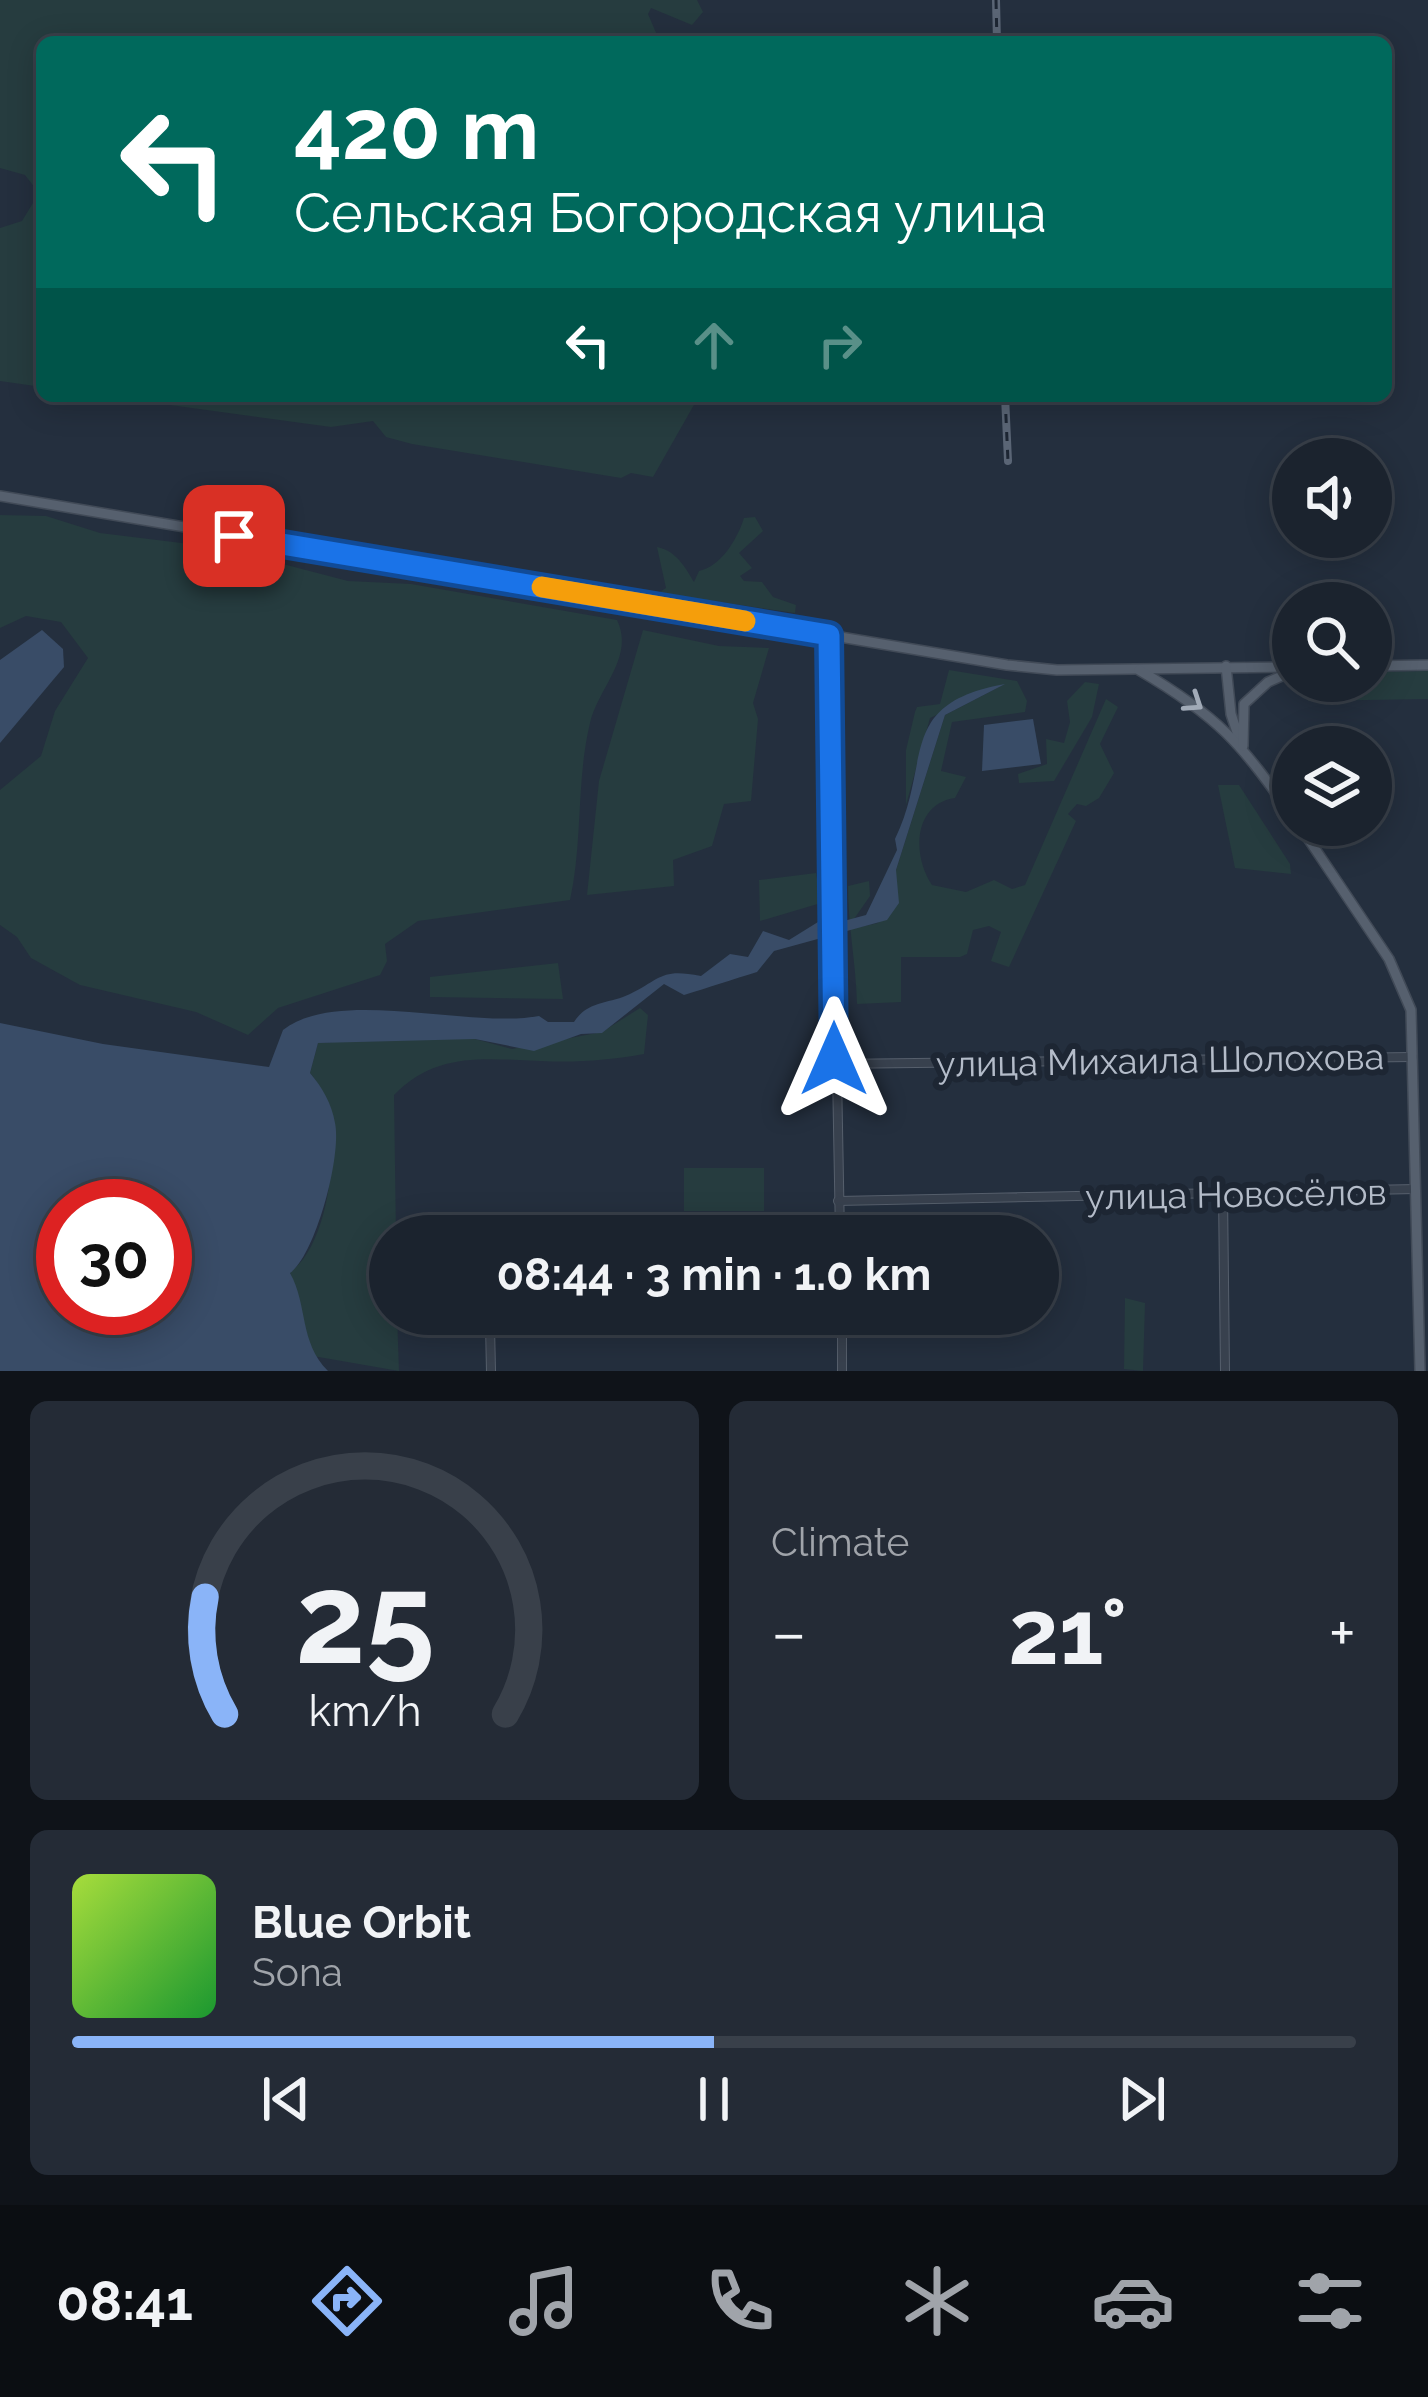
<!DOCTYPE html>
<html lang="en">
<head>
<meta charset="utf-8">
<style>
  body { margin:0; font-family:Raleway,sans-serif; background:#242b36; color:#f1f3f6; height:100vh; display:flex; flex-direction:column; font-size:45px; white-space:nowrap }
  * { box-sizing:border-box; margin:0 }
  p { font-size:39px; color:#a0a4aa }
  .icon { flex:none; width:66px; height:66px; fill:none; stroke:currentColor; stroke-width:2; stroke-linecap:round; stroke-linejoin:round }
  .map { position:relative; height:1371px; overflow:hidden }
  .side { display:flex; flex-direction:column; gap:30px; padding:30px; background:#0f1319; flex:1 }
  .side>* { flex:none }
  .guide { position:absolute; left:36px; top:36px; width:1356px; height:366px; border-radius:18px; box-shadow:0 6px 30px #0003,0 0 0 3px #39404a; background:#00695c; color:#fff; overflow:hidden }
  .controls { position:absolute; left:1272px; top:438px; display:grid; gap:24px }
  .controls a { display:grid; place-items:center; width:120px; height:120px; border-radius:50%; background:#1b232e; box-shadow:0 6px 30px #0003,0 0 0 3px #39404a; font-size:60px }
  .speed { position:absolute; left:36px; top:1179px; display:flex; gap:24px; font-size:60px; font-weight:700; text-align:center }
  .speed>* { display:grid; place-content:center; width:156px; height:156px; border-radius:50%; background:#1b232e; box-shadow:0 6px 30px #0003,0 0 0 3px #39404a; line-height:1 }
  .speed .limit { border:18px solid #d22; background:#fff; color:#111 }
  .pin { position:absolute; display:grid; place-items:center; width:102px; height:102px; color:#fff; margin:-51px; border-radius:24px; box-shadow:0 6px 18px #0006 }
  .me { position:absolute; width:132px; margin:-66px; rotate:0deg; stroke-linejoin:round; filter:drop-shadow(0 0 9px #0008) }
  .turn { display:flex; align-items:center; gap:42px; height:252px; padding:0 60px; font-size:54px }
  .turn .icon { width:156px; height:156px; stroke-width:2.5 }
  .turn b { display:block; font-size:84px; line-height:102px }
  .lanes { display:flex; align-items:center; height:114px; padding:0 60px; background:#0003; justify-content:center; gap:60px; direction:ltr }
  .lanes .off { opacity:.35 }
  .big { font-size:90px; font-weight:700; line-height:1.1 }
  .side .card { flex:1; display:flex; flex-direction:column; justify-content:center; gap:18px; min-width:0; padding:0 42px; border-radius:18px; background:#242b36 }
  .side .dial { align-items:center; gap:0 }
  .dial svg { height:312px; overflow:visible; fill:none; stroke:#39404a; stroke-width:7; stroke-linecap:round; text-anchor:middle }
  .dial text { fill:#f1f3f6; stroke:none }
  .song { display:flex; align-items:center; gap:36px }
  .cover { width:144px; height:144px; border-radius:18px; background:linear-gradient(135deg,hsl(80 70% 55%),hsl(130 70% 35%)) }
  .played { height:12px; border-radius:6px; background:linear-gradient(90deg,#8ab4f8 50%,#39404a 50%) }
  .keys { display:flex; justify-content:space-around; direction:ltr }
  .heat { display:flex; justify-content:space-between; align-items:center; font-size:66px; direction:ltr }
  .side .tiles { flex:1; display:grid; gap:30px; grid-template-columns:1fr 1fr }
  .card:last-child { grid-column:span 2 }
  .trip { position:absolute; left:369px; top:1215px; width:690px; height:120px; border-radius:60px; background:#1b232e; box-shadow:0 6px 30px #0003,0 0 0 3px #39404a; font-weight:700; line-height:120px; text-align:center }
  .dock { display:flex; height:192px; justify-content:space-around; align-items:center; background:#0b0e12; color:#a0a4aa }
  .dock .icon { width:84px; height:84px }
  .dock .selected { color:#8ab4f8 }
  .dock b { font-size:54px; color:#f1f3f6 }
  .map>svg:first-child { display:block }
  .green { fill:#263c3f }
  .water { fill:#394c67; fill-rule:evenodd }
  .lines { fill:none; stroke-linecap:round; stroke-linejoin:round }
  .minor-casing { stroke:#565f6c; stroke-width:10 }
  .major-casing { stroke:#414a57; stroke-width:12 }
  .minor { stroke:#38414e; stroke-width:8 }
  .major { stroke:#56606e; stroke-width:9 }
  .rail-casing { stroke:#5a6575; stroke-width:8 }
  .rail { stroke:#1d2633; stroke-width:3; stroke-dasharray:9; stroke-linecap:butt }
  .oneway { stroke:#a1aab7 }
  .route-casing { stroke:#114b97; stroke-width:30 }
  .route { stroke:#1a73e8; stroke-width:21 }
  .slow { stroke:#f59e0b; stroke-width:21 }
  .labels { text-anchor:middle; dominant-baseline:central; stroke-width:12; stroke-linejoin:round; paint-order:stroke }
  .street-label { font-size:36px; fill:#b4bcc9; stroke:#1d2633 }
</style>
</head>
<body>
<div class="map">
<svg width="1428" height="1371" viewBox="0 0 1428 1371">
  <rect width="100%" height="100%" fill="#242f3e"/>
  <g class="green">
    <polygon points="0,0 697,0 703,12 692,25 651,8 648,14 660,42 42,42 42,387 0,381 0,228 22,221 39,193 25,175 0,168"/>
    <polygon points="104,396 699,396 653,477 631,473 621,478 412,444 386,437 373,421 331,427"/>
    <path d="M0 515 46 516 100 533 222 548 348 581 411 584 617 620C635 657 598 688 590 723 576 781 583 842 570 900L418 921 385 944 387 961 380 975 278 1008 248 1035 196 1012 80 985 31 958 17 937 0 925V790L41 756 55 711 88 658 61 622 26 616 0 628Z"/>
    <path d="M755 517 763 531 739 553 752 568 740 576 744 581 762 582 773 597 796 605 795 613 658 593 666 588 657 547C678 551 687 571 694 582L699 571C721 566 737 540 744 518Z"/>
    <polygon points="643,630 719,646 769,648 753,703 758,719 751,801 724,804 712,846 673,860 674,886 587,895 599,781"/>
    <path d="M949 670 1017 681 1027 701 1025 712 952 722 941 771 966 777 955 798C913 804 912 856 932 885L966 892 994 880 1012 889 1025 885 1106 699 1118 707 1100 744 1114 773 1099 798 1086 806 1077 804 1068 814 1076 821 1009 967 991 961 1001 932 989 926 973 930 967 954 960 957H901V1002L857 1004C856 963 848 927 848 886L869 881 870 896 854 919 860 927 878 923 896 889V870L945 715 1001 686 930 718 906 805V750L915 712 917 707 940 704Z"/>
    <polygon points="1428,671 1428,699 1308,701 1307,681 1371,681 1371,672"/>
    <polygon points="1085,682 1099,684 1092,717 1054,781 1019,783 1018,774 1047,764 1046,739 1064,743 1070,722 1067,701"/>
    <polygon points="1218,785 1239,785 1290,864 1291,874 1235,868"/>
    <polygon points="816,873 821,903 760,921 759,880"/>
    <polygon points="558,963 563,999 430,997 430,977"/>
    <path d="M640 1008 648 1015 644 1054C611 1060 575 1063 541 1061 486 1059 436 1051 394 1095L396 1236H390V1314H397L399 1371 313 1356 290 1272C332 1245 348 1115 310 1073L318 1043 415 1037 475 1039 512 1049 602 1032Z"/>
    <rect x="684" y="1168" width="80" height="43"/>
    <polygon points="1125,1298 1145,1303 1143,1371 1124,1369"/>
  </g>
  <g class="water">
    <polygon points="42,630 63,649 64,667 0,743 0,660"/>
    <path d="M1005 684 945 715 896 870 899 903 887 920 774 951 757 972C731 980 710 987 684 995L664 984 602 1033 581 1034 534 1051 475 1039 318 1043 310 1073C322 1087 332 1104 335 1123 342 1156 315 1256 290 1273 308 1305 299 1342 328 1371H0V1023L103 1044 269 1067 283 1030C338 987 468 1029 539 1016L548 1022H574C588 1000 610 1004 630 994 662 978 661 968 701 976L730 954 748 957 763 931 789 940 818 922 825 926 866 915 897 850 895 839C933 761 895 704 1005 684ZM63 1206H165V1308H63Z"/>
    <polygon points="1033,719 1041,764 982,771 984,725"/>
  </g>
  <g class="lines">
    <g class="minor-casing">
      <g id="minor">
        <polyline points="829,635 840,1236"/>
        <polyline points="834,1064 1413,1057"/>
        <polyline points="1223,1193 1225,1371"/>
        <polyline points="838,1201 1416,1189"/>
        <polyline points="842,1314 842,1371"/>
        <polyline points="490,1326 491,1371"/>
      </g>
    </g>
    <g class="major-casing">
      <g id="major">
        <polyline points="0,496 1007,665 1057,670 1293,667"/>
        <polyline points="1226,666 1231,714 1240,741"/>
        <polyline points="1371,666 1428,665"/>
        <path d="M1139 670C1219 717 1240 742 1293 817"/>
        <polyline points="1243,746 1244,704 1268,682 1293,671"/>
        <polyline points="1299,825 1389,959 1411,1010 1420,1371"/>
      </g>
    </g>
    <use href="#minor" class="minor"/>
    <use href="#major" class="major"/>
    <g class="rail-casing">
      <g id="rail">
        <polyline points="996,0 997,42"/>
        <polyline points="1005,396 1008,461"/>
      </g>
    </g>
    <use href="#rail" class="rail"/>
  </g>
  <defs><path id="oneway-chevron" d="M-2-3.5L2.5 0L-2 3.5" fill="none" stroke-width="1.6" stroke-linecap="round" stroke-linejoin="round" transform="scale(3)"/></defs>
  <use class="oneway" href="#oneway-chevron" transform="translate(1194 703) rotate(34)"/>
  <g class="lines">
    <g class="route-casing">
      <polyline id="route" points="234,536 829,635 834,1059"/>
    </g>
    <use href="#route" class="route"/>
    <polyline class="slow" points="542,587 745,621"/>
  </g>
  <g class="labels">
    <g class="street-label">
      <text transform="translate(1160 1060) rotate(-1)">улица Михаила Шолохова</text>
      <text transform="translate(1236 1194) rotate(-1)">улица Новосёлов</text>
    </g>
  </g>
</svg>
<div class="controls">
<a><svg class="icon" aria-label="sound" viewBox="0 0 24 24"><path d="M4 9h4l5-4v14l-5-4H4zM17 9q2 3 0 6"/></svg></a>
<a><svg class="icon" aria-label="search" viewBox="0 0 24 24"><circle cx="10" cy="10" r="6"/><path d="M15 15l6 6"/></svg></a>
<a><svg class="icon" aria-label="layers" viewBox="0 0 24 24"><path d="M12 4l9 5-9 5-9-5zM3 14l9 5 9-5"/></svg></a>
</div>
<div class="speed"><div class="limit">30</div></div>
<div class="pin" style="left:234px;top:536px;background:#d93025"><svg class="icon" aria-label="arrive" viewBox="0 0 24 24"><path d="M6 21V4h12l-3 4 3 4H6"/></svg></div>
<svg class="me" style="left:834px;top:1059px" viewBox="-20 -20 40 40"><path d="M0-17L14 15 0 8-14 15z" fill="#1a73e8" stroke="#fff" stroke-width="4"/></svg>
<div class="trip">08:44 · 3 min · 1.0 km</div>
<div class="guide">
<div class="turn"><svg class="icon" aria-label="left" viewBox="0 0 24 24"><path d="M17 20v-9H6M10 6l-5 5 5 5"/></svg><div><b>420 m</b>Сельская Богородская улица</div></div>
<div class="lanes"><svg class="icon" aria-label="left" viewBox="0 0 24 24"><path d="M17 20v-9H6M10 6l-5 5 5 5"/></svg><svg class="icon off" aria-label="ahead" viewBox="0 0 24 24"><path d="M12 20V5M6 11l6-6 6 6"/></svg><svg class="icon off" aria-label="right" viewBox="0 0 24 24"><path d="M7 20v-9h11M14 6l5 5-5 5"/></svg></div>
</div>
</div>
<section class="side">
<div class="tiles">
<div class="card dial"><svg viewBox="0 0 100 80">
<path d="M14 69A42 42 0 1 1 86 69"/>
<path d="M14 69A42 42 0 0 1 9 39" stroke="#8ab4f8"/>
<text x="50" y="56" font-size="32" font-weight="700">25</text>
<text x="50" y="72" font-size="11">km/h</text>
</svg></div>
<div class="card"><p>Climate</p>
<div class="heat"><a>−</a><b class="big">21°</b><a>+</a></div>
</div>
<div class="card">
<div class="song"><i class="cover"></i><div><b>Blue Orbit</b><p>Sona</p></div></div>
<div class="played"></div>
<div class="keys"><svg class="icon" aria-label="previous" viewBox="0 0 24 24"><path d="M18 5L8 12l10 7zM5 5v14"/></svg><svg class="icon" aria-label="pause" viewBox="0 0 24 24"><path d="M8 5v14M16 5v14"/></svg><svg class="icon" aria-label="next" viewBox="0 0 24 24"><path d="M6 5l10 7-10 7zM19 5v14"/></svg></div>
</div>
</div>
</section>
<nav class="dock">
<b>08:41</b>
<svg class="icon selected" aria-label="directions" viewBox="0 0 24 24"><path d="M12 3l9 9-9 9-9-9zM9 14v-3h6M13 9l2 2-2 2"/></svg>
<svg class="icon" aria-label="music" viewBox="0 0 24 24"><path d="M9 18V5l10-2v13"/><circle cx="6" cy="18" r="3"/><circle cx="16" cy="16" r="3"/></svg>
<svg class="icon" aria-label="phone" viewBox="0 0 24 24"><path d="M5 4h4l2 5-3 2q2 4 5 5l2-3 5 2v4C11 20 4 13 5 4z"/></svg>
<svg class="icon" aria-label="climate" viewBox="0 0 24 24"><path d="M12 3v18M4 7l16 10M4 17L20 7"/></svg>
<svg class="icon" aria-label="car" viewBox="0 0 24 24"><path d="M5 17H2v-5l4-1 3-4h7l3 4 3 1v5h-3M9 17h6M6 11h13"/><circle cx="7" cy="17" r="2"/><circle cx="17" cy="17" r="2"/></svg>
<svg class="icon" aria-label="filters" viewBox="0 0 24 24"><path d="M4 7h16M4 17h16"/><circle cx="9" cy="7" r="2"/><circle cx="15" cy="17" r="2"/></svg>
</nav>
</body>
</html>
